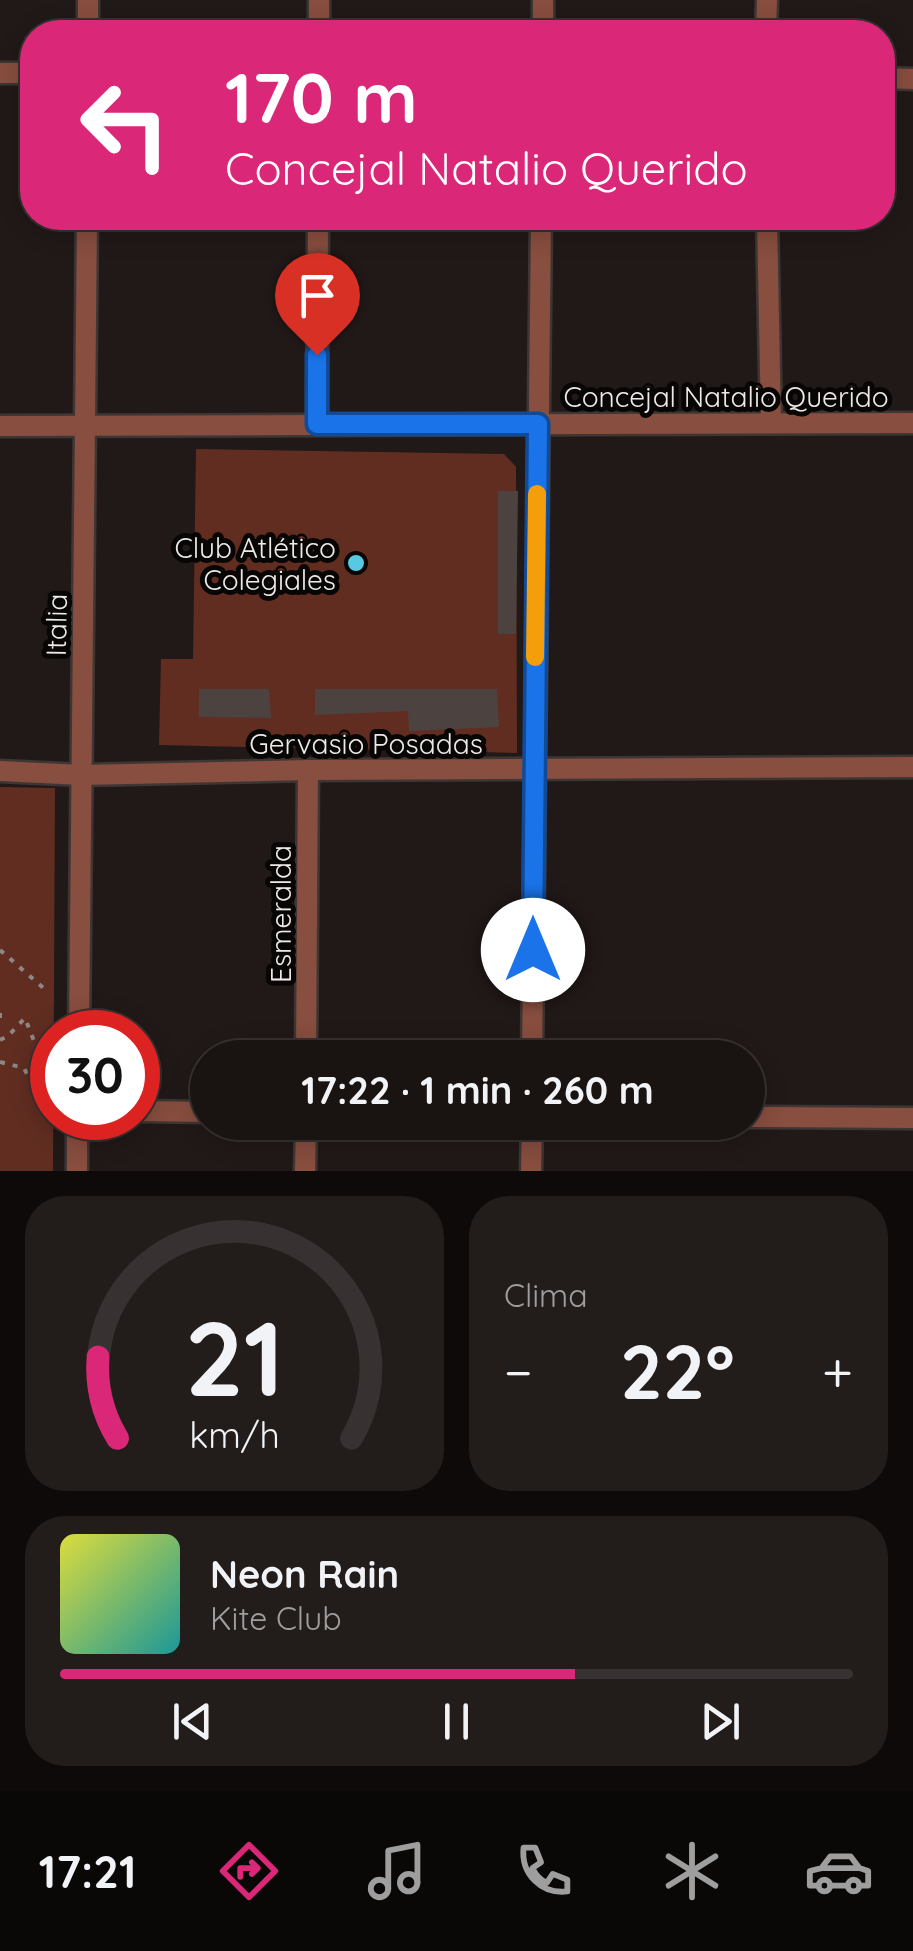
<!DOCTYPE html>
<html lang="es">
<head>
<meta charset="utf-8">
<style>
  body { margin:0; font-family:Quicksand,sans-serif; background:#221c1a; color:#f1f3f6; height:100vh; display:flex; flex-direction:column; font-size:38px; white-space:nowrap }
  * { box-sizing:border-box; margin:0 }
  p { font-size:32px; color:#9f9e9f }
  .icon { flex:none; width:55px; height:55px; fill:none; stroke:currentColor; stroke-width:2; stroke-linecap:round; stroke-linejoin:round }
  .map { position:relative; height:1171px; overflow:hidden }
  .side { display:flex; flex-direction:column; gap:25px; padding:25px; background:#0e0a09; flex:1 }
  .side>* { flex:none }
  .banner { position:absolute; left:20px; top:20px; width:875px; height:210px; border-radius:40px; box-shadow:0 5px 25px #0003,0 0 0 2px #373231; background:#db2777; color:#fff; overflow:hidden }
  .speed { position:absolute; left:30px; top:1010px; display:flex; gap:20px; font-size:50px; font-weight:700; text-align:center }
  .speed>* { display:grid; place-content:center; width:130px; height:130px; border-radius:50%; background:#191311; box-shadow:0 5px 25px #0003,0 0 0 2px #373231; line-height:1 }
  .speed .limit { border:15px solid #d22; background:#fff; color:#111 }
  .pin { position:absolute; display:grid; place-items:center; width:85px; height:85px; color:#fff; margin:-102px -42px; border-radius:50% 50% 50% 0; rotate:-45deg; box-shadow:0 0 10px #0007 }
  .pin .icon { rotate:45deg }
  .me { position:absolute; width:110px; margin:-55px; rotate:0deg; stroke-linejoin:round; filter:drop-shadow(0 0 8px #0008) }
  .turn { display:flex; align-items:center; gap:35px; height:210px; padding:0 40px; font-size:45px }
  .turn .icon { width:130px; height:130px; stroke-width:2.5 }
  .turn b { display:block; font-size:70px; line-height:85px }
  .big { font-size:75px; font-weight:700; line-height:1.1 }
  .side .widget { flex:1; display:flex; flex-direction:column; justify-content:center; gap:15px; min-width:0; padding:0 35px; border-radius:40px; background:#221c1a }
  .side .dial { align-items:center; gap:0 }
  .dial svg { height:260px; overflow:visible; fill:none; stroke:#373231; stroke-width:7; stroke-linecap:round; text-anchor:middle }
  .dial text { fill:#f1f3f6; stroke:none }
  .song { display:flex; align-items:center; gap:30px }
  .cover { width:120px; height:120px; border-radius:15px; background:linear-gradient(135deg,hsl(60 70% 55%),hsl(180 70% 35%)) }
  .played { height:10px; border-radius:5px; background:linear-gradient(90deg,#db2777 65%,#373231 65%) }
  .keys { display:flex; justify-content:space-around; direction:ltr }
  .heat { display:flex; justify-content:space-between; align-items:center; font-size:55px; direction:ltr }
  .side .tiles { flex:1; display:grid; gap:25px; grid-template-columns:1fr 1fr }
  .widget:last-child { grid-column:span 2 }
  .trip { position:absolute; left:190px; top:1040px; width:575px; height:100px; border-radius:50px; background:#191311; box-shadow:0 5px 25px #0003,0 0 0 2px #373231; font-weight:700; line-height:100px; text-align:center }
  .tab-bar { display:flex; height:160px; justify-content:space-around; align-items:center; background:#0a0807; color:#9f9e9f }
  .tab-bar .icon { width:70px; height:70px }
  .tab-bar .active { color:#db2777 }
  .tab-bar b { font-size:45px; color:#f1f3f6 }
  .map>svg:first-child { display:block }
  .green { fill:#612d21 }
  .building { fill:#4c4341 }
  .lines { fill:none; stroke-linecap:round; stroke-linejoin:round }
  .minor-casing { stroke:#3e3634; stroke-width:25 }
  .path { stroke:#8d8785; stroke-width:4; stroke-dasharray:5 8; stroke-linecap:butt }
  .minor { stroke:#884e3f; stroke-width:20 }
  .route-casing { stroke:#114b97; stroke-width:25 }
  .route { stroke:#1a73e8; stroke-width:18 }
  .slow { stroke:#f59e0b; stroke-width:18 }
  .poi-dot { fill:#57c9e2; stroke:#080605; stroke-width:4 }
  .labels { text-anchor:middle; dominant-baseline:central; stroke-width:10; stroke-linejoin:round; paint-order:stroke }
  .street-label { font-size:28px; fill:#eee9e7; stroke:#080605 }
  .poi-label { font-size:28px; fill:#eee9e7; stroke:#080605; text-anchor:end }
</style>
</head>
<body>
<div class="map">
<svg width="913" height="1171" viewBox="0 0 913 1171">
  <rect width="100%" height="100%" fill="#211917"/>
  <g class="green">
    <polygon points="196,449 504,454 516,467 517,753 159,745 161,659 193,659"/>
    <polygon points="0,787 55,788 53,1171 0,1171"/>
  </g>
  <g class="building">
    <polygon points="498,491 518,491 516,634 498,634"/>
    <polygon points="199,689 269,689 271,718 199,717"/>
    <polygon points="315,689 497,689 499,727 409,731 408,711 315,715"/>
  </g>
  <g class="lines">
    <g class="minor-casing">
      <g id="minor">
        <polyline points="88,32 88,0"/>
        <polyline points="319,32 319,0"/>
        <polyline points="543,32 543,0"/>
        <polyline points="766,32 767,0"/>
        <polyline points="0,73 32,73"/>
        <polyline points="882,78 913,79"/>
        <polyline points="767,218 771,423"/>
        <polyline points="317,424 318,218"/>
        <polyline points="0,426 913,423"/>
        <polyline points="0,771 82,775 308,770 913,767"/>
        <polyline points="79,1032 87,218"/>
        <polyline points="306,1058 308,770"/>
        <polyline points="532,1058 541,218"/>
        <polyline points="138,1111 208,1112"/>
        <polyline points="748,1117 913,1118"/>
        <polyline points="77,1171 77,1118"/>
        <polyline points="305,1171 306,1122"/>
        <polyline points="531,1171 532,1122"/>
      </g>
    </g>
    <g class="path">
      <polyline points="0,950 48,992"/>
      <polyline points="0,1013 0,1019"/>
      <polyline points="0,1040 8,1036 25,1018 34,1041 42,1052"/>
      <polyline points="0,1062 24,1068 38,1097 52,1099"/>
    </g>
    <use href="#minor" class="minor"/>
  </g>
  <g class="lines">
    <g class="route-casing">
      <polyline id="route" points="317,355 317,424 538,424 533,950"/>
    </g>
    <use href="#route" class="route"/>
    <polyline class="slow" points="535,657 537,494"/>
  </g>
  <circle class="poi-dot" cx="356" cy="563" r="10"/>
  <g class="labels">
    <g class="street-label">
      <text x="726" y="396">Concejal Natalio Querido</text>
      <text transform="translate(56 625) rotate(-89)">Italia</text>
      <text x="366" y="743">Gervasio Posadas</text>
      <text transform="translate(280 914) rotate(-90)">Esmeralda</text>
    </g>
    <g class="poi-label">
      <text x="336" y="547">Club Atlético<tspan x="336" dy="32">Colegiales</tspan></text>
    </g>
  </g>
</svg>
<div class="speed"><div class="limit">30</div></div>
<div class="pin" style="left:317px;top:355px;background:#d93025"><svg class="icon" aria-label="arrive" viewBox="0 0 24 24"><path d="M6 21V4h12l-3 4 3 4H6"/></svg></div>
<svg class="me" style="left:533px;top:950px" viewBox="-20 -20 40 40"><circle r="19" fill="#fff"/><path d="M0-13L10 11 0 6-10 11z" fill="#1a73e8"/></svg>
<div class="trip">17:22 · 1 min · 260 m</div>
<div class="banner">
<div class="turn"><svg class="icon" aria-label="left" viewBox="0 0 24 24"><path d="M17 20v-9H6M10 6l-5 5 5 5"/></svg><div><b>170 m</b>Concejal Natalio Querido</div></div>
</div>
</div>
<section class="side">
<div class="tiles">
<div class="widget dial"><svg viewBox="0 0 100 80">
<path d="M14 69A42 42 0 1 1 86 69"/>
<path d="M14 69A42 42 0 0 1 8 44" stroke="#db2777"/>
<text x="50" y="56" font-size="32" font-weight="700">21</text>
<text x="50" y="72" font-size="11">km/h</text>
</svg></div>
<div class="widget"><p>Clima</p>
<div class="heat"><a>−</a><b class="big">22°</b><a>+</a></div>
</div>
<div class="widget">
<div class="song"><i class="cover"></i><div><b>Neon Rain</b><p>Kite Club</p></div></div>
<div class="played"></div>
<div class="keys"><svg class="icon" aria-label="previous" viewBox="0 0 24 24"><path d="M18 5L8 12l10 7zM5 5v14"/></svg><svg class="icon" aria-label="pause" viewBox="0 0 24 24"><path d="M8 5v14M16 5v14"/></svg><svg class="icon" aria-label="next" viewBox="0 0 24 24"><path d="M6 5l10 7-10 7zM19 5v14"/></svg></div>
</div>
</div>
</section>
<nav class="tab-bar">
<b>17:21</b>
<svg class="icon active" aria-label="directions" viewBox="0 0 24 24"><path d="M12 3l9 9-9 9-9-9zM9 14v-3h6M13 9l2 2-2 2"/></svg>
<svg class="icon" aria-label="music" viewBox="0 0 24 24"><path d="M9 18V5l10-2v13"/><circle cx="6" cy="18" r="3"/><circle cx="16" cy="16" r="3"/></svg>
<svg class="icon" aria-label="phone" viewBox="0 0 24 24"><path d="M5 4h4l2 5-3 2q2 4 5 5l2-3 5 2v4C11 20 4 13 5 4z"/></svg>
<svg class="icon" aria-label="climate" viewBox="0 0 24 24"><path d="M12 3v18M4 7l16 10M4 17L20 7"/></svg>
<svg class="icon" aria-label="car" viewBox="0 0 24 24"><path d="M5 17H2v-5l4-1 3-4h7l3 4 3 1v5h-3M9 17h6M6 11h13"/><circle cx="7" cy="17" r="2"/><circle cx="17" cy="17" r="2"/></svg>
</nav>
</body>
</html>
